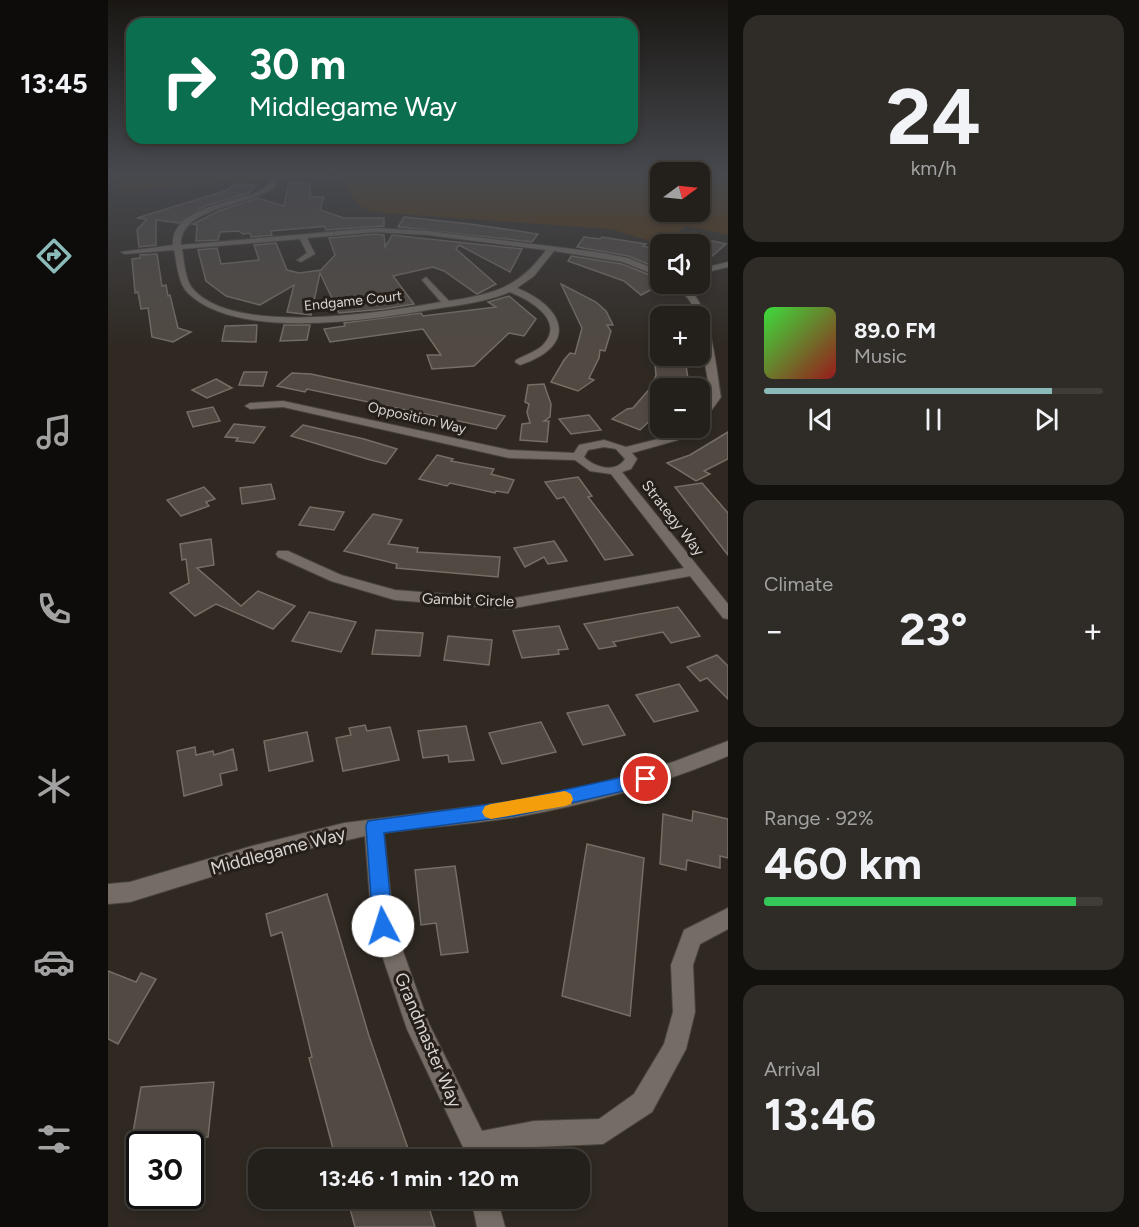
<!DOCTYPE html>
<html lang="en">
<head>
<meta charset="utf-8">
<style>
  body { margin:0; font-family:Figtree,sans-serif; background:#2f2c27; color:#f1f3f6; height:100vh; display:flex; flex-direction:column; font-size:22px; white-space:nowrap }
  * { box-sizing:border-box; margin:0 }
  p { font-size:20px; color:#a3a2a2 }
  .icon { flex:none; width:33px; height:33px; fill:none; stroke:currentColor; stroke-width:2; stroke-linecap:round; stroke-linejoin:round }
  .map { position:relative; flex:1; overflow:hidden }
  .sheet { display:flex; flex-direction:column; gap:15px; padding:15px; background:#13110e; width:411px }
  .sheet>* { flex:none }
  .hud { position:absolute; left:18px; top:18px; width:512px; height:126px; border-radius:18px; box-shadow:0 3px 9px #0003,0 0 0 2px #403d39; background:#0b6e4f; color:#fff; overflow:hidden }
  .needle { width:39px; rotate:75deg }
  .buttons { position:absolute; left:542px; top:162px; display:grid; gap:12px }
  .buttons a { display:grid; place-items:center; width:60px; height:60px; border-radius:12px; background:#231f1a; box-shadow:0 3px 9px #0003,0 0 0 2px #403d39; font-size:30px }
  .speed { position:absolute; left:18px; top:1131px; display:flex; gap:12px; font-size:30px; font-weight:700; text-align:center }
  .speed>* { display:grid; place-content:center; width:78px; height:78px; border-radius:50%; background:#231f1a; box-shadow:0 3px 9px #0003,0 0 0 2px #403d39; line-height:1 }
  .speed .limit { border:3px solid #111; border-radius:9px; background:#fff; color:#111 }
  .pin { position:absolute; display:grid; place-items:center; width:51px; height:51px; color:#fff; margin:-26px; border:3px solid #fff; border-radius:50%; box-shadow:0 2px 6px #0007 }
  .me { position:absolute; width:66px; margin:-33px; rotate:355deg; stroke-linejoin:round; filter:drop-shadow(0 0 4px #0008) }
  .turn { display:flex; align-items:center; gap:21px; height:126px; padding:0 24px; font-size:27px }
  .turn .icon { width:78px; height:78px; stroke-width:2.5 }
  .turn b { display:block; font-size:42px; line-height:51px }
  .big { font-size:45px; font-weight:700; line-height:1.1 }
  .sheet .card { flex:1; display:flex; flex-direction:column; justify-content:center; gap:9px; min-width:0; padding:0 21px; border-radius:18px; background:#2f2c27 }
  .sheet .dial { align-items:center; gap:0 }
  .dial b { font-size:78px; line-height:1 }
  .song { display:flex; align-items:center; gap:18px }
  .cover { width:72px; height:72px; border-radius:9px; background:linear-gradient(135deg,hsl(120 70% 55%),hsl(0 70% 35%)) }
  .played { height:6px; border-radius:3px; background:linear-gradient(90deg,#8bbbb9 85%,#403d39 85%) }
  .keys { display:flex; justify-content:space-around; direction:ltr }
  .heat { display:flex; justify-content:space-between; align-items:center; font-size:33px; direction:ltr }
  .charge { height:9px; border-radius:4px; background:linear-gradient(90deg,#34c759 92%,#403d39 0) }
  .trip { position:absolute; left:140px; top:1149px; width:342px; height:60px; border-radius:18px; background:#231f1a; box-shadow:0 3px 9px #0003,0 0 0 2px #403d39; font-weight:700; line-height:60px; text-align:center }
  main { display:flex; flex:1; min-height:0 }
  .tabs { display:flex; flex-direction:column; width:108px; justify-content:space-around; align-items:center; background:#0e0c0a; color:#a3a2a2 }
  .tabs .icon { width:42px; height:42px }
  .tabs .selected { color:#8bbbb9 }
  .tabs b { font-size:27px; color:#f1f3f6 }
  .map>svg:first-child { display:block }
  .green { fill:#543305 }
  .building { fill:#514a42; stroke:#756e66; stroke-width:1.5 }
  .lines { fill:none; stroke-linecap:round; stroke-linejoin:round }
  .street-casing { stroke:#49443e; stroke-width:2 }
  .street { fill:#756d65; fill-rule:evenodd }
  .route { fill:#1a73e8; stroke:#114b97; stroke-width:1.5 }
  .slow { fill:#f59e0b }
  .labels { text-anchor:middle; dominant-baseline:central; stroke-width:6; stroke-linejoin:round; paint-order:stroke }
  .far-street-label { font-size:14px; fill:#d9d4d0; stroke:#261f19 }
  .street-label { font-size:15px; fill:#d9d4d0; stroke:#261f19 }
  .near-street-label { font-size:18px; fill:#d9d4d0; stroke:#261f19 }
</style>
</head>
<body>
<main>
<nav class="tabs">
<b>13:45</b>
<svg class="icon selected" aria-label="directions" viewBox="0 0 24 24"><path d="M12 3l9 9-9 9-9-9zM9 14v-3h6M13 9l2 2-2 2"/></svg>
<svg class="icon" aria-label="music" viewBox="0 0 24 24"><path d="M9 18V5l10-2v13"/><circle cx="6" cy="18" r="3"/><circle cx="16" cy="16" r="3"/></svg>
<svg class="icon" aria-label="phone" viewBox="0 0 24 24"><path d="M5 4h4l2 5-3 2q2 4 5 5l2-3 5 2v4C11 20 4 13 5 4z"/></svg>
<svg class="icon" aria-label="climate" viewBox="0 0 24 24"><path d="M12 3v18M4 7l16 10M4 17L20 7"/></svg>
<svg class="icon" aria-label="car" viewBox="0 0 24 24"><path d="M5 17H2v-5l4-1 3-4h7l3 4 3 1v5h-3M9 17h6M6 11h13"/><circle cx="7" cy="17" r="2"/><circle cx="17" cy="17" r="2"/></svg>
<svg class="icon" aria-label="filters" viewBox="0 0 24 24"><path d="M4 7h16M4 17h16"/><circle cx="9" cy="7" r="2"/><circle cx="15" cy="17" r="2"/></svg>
</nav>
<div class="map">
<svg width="620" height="1227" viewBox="0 0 620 1227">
  <rect width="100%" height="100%" fill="#2f2922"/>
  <g class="green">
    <polygon points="9,175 218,175 11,191"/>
    <polygon points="231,175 552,175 552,212 591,212 591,175 620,175 620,235 578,226 565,236 545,242 503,229 264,212 248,203"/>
  </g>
  <g class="building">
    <polygon points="181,182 202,184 202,197 216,197 212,210 236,218 276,218 276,226 218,230 216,226 210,227 174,230 163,231 164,235 143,237 142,233 135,234 131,231 112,232 110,240 88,241 89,225 85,224 111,211 149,198 176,206"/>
    <polygon points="126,184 148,185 141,193 97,206 71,223 48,220 48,245 31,247 29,230 39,219 29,218 120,190"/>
    <polygon points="296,217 362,224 430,234 424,242 290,227"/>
    <polygon points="267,234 276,235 277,247 284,235 414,249 402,272 351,245 348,249 388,284 369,294 336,271 325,267 285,276 306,304 276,309 231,313 212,273 203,315 179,312 186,285 152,305 118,296 98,281 90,250 109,248 113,264 151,260 146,245 168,243 179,270 191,273 213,270 227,255 221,238"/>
    <polygon points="476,237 492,239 494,237 538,244 535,246 552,250 552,269 520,256 469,247"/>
    <polygon points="600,240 618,244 603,257 591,262 591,246"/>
    <polygon points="49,254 54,286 58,285 60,296 62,295 70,328 83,332 65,342 44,337 40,308 33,309 30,292 27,293 24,259 32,258 32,255"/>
    <polygon points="463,256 514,264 552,279 552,285 533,295 516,281 460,261"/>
    <polygon points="453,284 488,302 498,311 505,325 499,325 503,331 497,351 492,350 491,358 481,378 486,380 470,391 443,382 456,360 462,353 467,354 474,328"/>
    <polygon points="401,296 428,319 416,336 401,333 366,366 324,369 319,355 333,355 315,329 222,342 216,329 237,326 236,323 313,313 315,316 388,307 380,302"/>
    <polygon points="149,325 148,342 114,341 117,326"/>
    <polygon points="176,325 202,325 199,340 172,341"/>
    <polygon points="546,356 577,358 580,379 577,388 552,388 552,411 532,430 504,419 519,409 525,408 544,386 548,375"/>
    <polygon points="136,372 159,372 155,386 131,385"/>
    <polygon points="184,373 203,374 397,416 388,429 199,389 197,392 169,386"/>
    <polygon points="108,379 124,388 99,398 84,390"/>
    <polygon points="436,384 443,404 442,417 436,421 441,421 439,442 412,440 414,424 422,423 419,412 421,404 417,402 420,385"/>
    <polygon points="105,407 112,421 85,427 79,412"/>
    <polygon points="481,415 493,430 463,434 451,419"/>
    <polygon points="126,424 157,427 146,443 128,441 130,438 117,437"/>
    <polygon points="195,425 256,439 289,449 278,464 259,459 183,436"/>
    <polygon points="620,432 620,459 596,471 602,474 588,481 559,463 582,455"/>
    <polygon points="329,455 345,459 343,461 386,469 383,474 406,480 400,493 388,491 387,493 342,483 339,486 311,479"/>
    <polygon points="470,477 484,496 480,497 525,555 497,560 456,497 449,499 437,482"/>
    <polygon points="594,483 620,513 620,555 567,487"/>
    <polygon points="163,484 167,499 134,504 132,488"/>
    <polygon points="96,487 107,499 98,502 101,506 73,516 59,500"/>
    <polygon points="202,507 236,512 226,530 191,525"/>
    <polygon points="265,514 294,520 280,544 310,548 309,552 392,557 390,577 288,568 289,564 236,551"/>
    <polygon points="103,539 106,565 89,568 133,606 150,591 187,606 165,629 108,604 87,616 62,593 81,583 78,559 74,560 72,544"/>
    <polygon points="446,541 459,561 440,564 436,557 417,567 406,548"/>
    <polygon points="570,607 592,636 563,643 555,632 505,642 508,646 491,649 476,624"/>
    <polygon points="201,612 248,622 233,652 184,641"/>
    <polygon points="451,626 460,649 450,650 451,654 414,658 405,631"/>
    <polygon points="268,630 315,633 312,656 264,654"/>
    <polygon points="340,636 384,640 381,665 336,660"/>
    <polygon points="609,655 620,666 620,699 599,678 592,681 579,667"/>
    <polygon points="571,684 590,711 546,722 528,695"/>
    <polygon points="500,705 517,735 475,745 459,713"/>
    <polygon points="433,722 448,752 394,764 381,733"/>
    <polygon points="257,725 259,731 282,727 291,760 235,771 228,738 243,735 241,728"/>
    <polygon points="358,726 366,760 341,762 340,755 315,758 310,731"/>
    <polygon points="199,732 205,761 161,771 156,741"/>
    <polygon points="87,747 88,755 105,751 106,755 125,749 129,770 112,774 114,785 76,796 69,751"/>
    <polygon points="585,811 620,819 620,858 612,856 612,868 579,860 578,870 552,864 555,814 584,821"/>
    <polygon points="479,844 536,858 522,1016 454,996"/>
    <polygon points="347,866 360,952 333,955 328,923 313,925 307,870"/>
    <polygon points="219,894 261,1036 304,1160 228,1160 201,1058 204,1057 174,932 163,936 158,914"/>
    <polygon points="0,971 28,982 33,973 48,979 10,1044 0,1039"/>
    <polygon points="106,1082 100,1137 60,1139 59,1144 23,1144 33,1087"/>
    <polygon points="239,1198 318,1198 327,1227 247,1227"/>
  </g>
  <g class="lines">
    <g class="street-casing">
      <g id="street">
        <path d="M165 179 168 181 167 187C143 206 71 207 73 245L267 228 320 231 489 252 520 258 552 271V277L515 262 446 251 426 276 409 288C458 308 470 346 412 365L407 362 408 360C417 355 427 352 434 346 459 321 422 300 402 292 378 302 352 305 326 309 263 320 129 341 80 293 70 284 69 263 66 250L17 254 13 252 65 245C63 207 125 203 152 191 159 187 160 183 165 179ZM267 232 320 235 438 250C411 288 385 294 341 301L318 277 314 280 333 302C276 312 127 337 85 289 77 280 76 261 74 249L192 239 199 253 189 260 193 262 207 254 199 238Z"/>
        <polygon points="620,262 620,267 591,274 591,269"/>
        <path d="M565 284C602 280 608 370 613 397L595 422 591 423V412L603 397 591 332V316H588C585 300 576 294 565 284Z"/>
        <path d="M175 401 401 450 466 453 471 445 496 440 518 447 562 436 574 428H586L570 440 524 453 529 459 523 469 514 472 620 604V619L615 618 582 576 401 609 287 600 223 581 170 557 168 554 170 551H180L233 575 287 590 401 599 576 568 503 474 482 471 467 460 401 458 175 407 142 409 137 406 142 403ZM496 447 508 449 517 459C507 474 486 467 476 457L480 450Z"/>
        <path d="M620 741V756C552 785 481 804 409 817 365 824 320 827 276 833L286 926 321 1024 374 1131 426 1121 491 1119 526 1094 556 1044 565 1012 563 965 576 930 620 908V929L592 944 585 965 587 1012 578 1049 544 1112 495 1144 426 1147 382 1155 383 1160H357L355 1147 299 1029 264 926 257 836 174 855 22 902 0 904V884L22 882 144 846 236 823 407 801 488 784 565 762Z"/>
        <polygon points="363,1198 389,1198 397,1227 369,1227"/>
      </g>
    </g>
    <use href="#street" class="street"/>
  </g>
  <linearGradient id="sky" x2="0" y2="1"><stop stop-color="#1a1713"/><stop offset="0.5" stop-color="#47494f"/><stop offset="1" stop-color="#47494f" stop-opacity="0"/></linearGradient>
  <rect width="620" height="347" fill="url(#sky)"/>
  <polygon class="route" points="538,772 544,774 546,779 544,784 538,786 406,816 276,833 285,926 282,932 275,935 268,932 265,926 258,826 260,821 406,801"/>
  <polygon class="slow" points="457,791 463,794 465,799 463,804 457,806 383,819 377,817 374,812 377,806 383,804"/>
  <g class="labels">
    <g class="far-street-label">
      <text transform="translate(245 301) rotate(-6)">Endgame Court</text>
      <text transform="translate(309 418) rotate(13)">Opposition Way</text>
    </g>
    <g class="street-label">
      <text transform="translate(565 518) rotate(52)">Strategy Way</text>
      <text transform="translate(360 600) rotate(2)">Gambit Circle</text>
    </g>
    <g class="near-street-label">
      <text transform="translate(170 851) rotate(-15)">Middlegame Way</text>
      <text transform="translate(320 1040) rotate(67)">Grandmaster Way</text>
    </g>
  </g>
</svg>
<div class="buttons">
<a><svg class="needle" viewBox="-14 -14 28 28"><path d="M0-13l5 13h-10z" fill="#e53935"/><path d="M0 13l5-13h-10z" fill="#a3a2a2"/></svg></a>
<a><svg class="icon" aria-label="sound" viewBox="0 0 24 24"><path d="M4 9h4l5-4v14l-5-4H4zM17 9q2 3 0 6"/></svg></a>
<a>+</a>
<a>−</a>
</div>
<div class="speed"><div class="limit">30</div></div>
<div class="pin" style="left:538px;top:779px;background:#d93025"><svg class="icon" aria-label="arrive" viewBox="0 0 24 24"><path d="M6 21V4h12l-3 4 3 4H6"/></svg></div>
<svg class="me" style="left:275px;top:926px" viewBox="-20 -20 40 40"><circle r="19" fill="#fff"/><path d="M0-13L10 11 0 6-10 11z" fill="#1a73e8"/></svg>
<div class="trip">13:46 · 1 min · 120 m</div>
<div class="hud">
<div class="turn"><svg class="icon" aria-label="right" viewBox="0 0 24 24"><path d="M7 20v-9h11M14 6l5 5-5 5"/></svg><div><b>30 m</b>Middlegame Way</div></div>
</div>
</div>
<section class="sheet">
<div class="card dial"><b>24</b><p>km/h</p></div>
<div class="card">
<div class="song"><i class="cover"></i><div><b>89.0 FM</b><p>Music</p></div></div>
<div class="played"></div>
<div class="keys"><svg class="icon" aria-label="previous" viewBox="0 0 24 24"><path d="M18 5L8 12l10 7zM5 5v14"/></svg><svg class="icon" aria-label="pause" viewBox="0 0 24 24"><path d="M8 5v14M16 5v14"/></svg><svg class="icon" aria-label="next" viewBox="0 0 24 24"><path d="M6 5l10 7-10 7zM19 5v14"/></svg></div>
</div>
<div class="card"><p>Climate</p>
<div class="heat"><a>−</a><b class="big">23°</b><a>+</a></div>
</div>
<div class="card"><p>Range · 92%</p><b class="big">460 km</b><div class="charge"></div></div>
<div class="card"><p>Arrival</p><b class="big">13:46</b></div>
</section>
</main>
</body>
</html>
